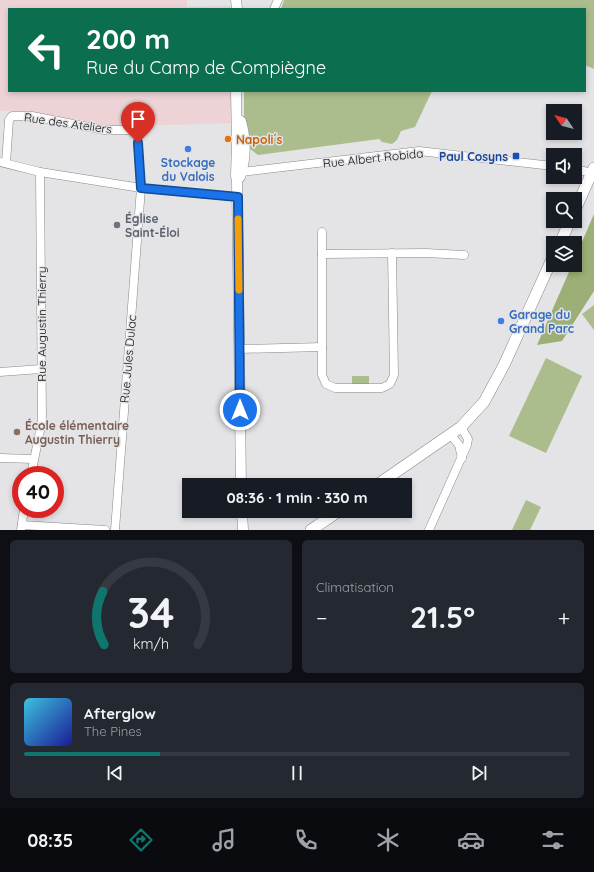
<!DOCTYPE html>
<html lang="fr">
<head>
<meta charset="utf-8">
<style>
  body { margin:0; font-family:Quicksand,sans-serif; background:#242831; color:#f1f3f6; height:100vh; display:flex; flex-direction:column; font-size:15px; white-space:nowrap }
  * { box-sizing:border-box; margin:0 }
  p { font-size:13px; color:#9ea1a6 }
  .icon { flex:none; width:22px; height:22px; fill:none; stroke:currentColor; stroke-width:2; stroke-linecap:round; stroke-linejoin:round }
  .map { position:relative; height:530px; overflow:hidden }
  .details { display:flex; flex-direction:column; gap:10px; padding:10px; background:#0d0f14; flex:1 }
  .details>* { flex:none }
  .banner { position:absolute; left:8px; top:8px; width:578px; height:84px; border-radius:0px; box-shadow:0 2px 6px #0003; background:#0b6e4f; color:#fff; overflow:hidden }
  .needle { width:26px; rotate:305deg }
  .controls { position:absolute; left:546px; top:104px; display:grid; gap:8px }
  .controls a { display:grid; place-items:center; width:36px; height:36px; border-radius:0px; background:#171b24; box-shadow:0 2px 6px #0003; font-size:20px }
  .speed { position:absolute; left:12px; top:466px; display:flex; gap:8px; font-size:20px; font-weight:700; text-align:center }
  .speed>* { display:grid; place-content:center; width:52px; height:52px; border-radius:50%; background:#171b24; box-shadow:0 2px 6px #0003; line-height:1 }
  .speed .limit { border:6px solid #d22; background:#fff; color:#111 }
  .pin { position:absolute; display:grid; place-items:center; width:34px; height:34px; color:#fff; margin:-41px -17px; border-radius:50% 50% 50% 0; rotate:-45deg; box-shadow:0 0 4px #0007 }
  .pin .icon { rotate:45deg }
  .me { position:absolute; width:44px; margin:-22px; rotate:0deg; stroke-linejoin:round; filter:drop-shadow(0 0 3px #0008) }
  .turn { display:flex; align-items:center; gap:14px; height:84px; padding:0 12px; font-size:18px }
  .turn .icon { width:52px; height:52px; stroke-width:2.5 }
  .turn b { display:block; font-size:28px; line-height:34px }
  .big { font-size:30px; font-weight:700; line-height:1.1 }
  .details .tile { flex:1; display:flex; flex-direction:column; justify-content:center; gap:6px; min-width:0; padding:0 14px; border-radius:6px; background:#242831 }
  .details .dial { align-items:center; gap:0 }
  .dial svg { height:104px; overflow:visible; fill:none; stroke:#363941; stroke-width:7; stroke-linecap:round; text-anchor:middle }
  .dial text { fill:#f1f3f6; stroke:none }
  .song { display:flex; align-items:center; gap:12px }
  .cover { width:48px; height:48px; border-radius:6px; background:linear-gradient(135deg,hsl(190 70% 55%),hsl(240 70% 35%)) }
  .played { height:4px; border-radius:2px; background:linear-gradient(90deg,#0f766e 25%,#363941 25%) }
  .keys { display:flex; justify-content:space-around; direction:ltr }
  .heat { display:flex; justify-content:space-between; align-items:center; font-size:22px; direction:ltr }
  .details .tiles { flex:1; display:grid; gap:10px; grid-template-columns:1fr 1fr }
  .tile:last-child { grid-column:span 2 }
  .trip { position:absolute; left:182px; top:478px; width:230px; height:40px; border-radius:0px; background:#171b24; box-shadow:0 2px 6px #0003; font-weight:700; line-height:40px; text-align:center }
  .tab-bar { display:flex; height:64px; justify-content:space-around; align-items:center; background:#090b0e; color:#9ea1a6 }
  .tab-bar .icon { width:28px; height:28px }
  .tab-bar .on { color:#0f766e }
  .tab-bar b { font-size:18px; color:#f1f3f6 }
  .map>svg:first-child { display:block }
  .industrial { fill:#edd3d6 }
  .green { fill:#abbd8d }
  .forest { fill:#9baf76 }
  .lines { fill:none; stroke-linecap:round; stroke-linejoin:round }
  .minor-casing { stroke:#87888a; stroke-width:9 }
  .tertiary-casing { stroke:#87888a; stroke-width:11 }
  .secondary-casing { stroke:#87888a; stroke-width:12 }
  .minor { stroke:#fff; stroke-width:8 }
  .tertiary { stroke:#fff; stroke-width:10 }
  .secondary { stroke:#fff; stroke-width:11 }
  .route-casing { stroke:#114b97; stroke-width:10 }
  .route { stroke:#1a73e8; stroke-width:7 }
  .slow { stroke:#f59e0b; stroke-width:7 }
  .food-dot { fill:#e8710a; stroke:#e4e4e6; stroke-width:1.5 }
  .shop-dot { fill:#3f7fe0; stroke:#e4e4e6; stroke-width:1.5 }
  .transit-dot { fill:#1a4fb4; stroke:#e4e4e6; stroke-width:1.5 }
  .worship-dot { fill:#6b7280; stroke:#e4e4e6; stroke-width:1.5 }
  .education-dot { fill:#8d6e63; stroke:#e4e4e6; stroke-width:1.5 }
  .labels { text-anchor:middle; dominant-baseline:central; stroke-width:3; stroke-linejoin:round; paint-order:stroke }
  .street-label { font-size:12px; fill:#0f0f10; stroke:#e4e4e6 }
  .food-label { font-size:12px; font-weight:bold; fill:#c56008; stroke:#e4e4e6; text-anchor:start }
  .transit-label { font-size:12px; font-weight:bold; fill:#164399; stroke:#e4e4e6; text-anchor:end }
  .shop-label { font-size:12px; font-weight:bold; fill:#366cbe; stroke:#e4e4e6 }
  .worship-label { font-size:12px; font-weight:bold; fill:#5b616d; stroke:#e4e4e6; text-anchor:start }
  .education-label { font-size:12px; font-weight:bold; fill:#785e54; stroke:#e4e4e6; text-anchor:start }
</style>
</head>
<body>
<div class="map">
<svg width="594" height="530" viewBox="0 0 594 530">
  <rect width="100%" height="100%" fill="#e4e4e6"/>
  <polygon class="industrial" points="0,0 187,0 187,7 231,6 231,9 9,9 9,91 234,91 235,123 103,127 30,111 0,111"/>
  <g class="green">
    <polygon points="284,0 594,0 594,69 585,65 585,9 281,9"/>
    <polygon points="244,91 432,91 415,127 401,131 397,140 392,144 382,142 379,139 258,155 249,148 249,130 244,123"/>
    <polygon points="594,305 594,330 582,314"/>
    <polygon points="546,358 582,376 546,453 509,436"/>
    <rect x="352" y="376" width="17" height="8"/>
    <polygon points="526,500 541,507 530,530 512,530"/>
  </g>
  <polygon class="forest" points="594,214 594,291 562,341 537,345 572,265 575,265 575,258"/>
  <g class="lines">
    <g class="minor-casing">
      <g id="minor">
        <polyline points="274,9 278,0"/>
        <polyline points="0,162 40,172 141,188 237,197"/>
        <polyline points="6,163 9,120 12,116 32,116 104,130 137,130 141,188 115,530"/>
        <polyline points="575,169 592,173"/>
        <polyline points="242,172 419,151 553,166"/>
        <polyline points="322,232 322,375 326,384 335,388 382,388 390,384 394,375 392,253"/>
        <polyline points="322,254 426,253 464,255"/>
        <polyline points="240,349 322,347"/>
        <polyline points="0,372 41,369"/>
        <polyline points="451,435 459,445 462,458"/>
        <polyline points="0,458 34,459"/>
        <polyline points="31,475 42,421 40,172"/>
        <polyline points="22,525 105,530"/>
        <polyline points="21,530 24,509"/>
        <polyline points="429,530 467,445 468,439 461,427"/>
      </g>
    </g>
    <g class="tertiary-casing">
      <g id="tertiary">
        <polyline points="236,0 237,9"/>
        <polyline points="236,91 237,143 236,176 237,180 241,485"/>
        <path d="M240 177C246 159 246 139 241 121"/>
        <polyline points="242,511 243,530"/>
      </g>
    </g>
    <g class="secondary-casing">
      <g id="secondary">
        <polyline points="575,210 594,168"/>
        <polyline points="560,243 570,221"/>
        <polyline points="377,485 461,427 484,402 504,365 553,257"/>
        <polyline points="311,530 339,511"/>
      </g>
    </g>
    <use href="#minor" class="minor"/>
    <use href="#tertiary" class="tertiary"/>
    <use href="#secondary" class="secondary"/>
  </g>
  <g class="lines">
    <g class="route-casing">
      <polyline id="route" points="138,143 141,188 238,197 240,410"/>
    </g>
    <use href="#route" class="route"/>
    <polyline class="slow" points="238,219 239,290"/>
  </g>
  <circle class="food-dot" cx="228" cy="139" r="4"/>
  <g class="shop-dot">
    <circle cx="188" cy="149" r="4"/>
    <circle cx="501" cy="321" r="4"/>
  </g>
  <rect class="transit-dot" x="512" y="152" width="8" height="8" rx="2"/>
  <circle class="worship-dot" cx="117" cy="225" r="4"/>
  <circle class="education-dot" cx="17" cy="432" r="4"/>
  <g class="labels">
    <g class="street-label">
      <text transform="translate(68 123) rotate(8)">Rue des Ateliers</text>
      <text transform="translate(373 158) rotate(-6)">Rue Albert Robida</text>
      <text transform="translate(41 324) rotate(-90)">Rue Augustin Thierry</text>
      <text transform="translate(128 359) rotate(-85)">Rue Jules Dulac</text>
    </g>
    <g class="food-label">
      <text x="236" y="139">Napoli´s</text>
    </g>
    <g class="transit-label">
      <text x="508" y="156">Paul Cosyns</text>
    </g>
    <g class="shop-label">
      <text x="188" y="162">Stockage<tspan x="188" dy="14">du Valois</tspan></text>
      <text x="509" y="314" text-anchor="start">Garage du<tspan x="509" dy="14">Grand Parc</tspan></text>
    </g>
    <g class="worship-label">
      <text x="125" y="218">Église<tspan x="125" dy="14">Saint-Éloi</tspan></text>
    </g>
    <g class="education-label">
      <text x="25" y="425">École élémentaire<tspan x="25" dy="14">Augustin Thierry</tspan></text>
    </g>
  </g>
</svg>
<div class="controls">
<a><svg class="needle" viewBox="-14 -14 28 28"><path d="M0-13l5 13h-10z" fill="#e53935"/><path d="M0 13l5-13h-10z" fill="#9ea1a6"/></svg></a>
<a><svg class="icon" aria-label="sound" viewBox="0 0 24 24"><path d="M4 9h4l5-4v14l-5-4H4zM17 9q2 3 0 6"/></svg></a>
<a><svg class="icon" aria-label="search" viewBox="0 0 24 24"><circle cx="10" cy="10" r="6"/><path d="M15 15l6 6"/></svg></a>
<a><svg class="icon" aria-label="layers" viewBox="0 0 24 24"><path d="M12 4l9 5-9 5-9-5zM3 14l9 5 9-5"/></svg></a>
</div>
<div class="speed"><div class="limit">40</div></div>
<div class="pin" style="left:138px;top:143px;background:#d93025"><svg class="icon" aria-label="arrive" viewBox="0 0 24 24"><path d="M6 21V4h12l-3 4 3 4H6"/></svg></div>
<svg class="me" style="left:240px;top:410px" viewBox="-20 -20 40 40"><circle r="17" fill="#1a73e8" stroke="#fff" stroke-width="3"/><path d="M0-11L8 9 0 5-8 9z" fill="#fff"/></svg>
<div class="trip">08:36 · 1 min · 330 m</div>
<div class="banner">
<div class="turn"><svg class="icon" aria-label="left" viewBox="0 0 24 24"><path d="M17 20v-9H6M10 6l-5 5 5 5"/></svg><div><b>200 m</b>Rue du Camp de Compiègne</div></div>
</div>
</div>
<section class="details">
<div class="tiles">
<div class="tile dial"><svg viewBox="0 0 100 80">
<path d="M14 69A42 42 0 1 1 86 69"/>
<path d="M14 69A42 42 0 0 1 13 28" stroke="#0f766e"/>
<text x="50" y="56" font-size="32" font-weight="700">34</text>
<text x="50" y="72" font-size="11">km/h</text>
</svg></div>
<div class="tile"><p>Climatisation</p>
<div class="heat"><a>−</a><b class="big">21.5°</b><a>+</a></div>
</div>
<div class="tile">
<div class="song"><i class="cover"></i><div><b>Afterglow</b><p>The Pines</p></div></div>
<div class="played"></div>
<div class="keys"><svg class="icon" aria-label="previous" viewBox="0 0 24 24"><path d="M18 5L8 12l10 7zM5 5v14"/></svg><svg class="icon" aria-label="pause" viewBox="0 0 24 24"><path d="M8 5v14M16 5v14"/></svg><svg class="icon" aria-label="next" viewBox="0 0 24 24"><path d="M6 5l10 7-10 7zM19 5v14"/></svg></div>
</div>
</div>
</section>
<nav class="tab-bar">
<b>08:35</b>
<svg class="icon on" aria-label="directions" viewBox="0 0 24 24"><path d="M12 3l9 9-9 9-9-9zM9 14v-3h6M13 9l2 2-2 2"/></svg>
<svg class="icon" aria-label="music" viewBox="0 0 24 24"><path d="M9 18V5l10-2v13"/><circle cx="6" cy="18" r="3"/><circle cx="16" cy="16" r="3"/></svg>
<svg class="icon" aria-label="phone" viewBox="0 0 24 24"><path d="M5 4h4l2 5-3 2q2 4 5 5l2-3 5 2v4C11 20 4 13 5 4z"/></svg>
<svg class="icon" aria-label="climate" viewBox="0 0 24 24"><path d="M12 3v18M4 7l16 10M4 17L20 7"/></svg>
<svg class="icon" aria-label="car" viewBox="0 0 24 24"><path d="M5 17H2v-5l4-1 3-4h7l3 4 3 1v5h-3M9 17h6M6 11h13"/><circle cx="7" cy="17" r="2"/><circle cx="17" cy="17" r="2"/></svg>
<svg class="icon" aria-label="filters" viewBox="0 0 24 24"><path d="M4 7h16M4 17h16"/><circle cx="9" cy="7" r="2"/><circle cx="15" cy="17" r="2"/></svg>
</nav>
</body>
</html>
